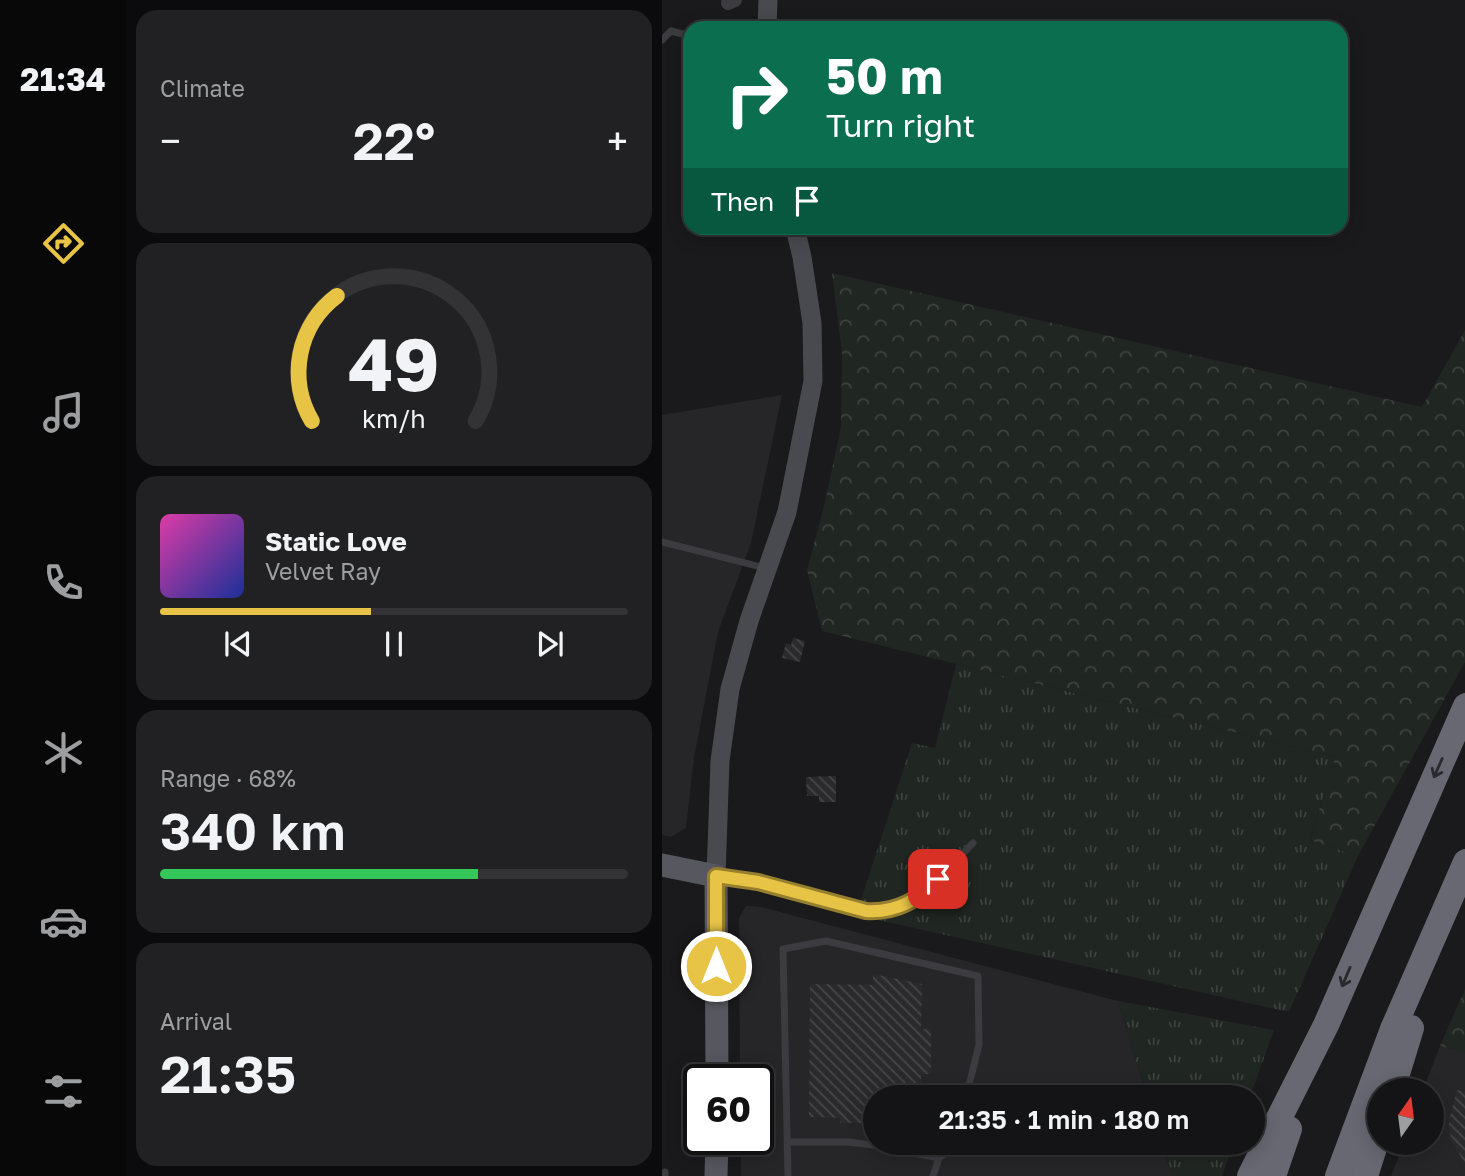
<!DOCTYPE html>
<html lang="en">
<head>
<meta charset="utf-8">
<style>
  body { margin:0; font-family:"Golos Text",sans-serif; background:#212022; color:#f1f3f6; height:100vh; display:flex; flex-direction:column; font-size:26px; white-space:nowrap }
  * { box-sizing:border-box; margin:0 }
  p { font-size:23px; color:#9d9ea0 }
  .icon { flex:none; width:38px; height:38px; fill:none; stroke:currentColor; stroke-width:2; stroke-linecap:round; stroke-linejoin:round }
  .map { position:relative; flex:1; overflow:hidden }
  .sheet { display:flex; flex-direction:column; gap:10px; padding:10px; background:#0b0a0c; width:536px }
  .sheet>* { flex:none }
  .hud { position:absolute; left:21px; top:21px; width:665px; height:214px; border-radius:21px; box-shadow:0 4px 18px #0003,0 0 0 2px #333234; background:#0b6e4f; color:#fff; overflow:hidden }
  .needle { width:46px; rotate:14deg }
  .tools { position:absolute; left:705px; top:1078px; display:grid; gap:14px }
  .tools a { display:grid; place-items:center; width:77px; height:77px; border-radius:50%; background:#141315; box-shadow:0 4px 18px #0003,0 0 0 2px #333234; font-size:35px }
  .speed { position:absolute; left:21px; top:1064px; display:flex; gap:14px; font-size:35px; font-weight:700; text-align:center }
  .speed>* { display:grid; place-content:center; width:91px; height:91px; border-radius:50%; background:#141315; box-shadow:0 4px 18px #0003,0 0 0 2px #333234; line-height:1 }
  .speed .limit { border:4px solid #111; border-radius:10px; background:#fff; color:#111 }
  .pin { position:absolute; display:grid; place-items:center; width:60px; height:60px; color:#fff; margin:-30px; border-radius:14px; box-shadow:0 4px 10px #0006 }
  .me { position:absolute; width:77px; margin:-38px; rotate:0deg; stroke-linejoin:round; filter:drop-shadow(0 0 5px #0008) }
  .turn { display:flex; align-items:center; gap:24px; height:147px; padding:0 28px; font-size:32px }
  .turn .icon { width:91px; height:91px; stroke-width:2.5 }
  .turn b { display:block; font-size:49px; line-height:60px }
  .then { display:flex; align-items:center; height:66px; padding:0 28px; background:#0003; gap:14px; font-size:26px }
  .big { font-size:52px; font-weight:600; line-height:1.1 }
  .sheet .tile { flex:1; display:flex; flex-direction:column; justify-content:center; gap:10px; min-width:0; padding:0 24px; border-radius:21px; background:#212022 }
  .sheet .dial { align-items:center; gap:0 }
  .dial svg { height:182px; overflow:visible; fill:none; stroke:#333234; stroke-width:7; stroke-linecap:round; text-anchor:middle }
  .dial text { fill:#f1f3f6; stroke:none }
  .song { display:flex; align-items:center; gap:21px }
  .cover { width:84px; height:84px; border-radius:10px; background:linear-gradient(135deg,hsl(320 70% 55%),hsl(230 70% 35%)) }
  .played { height:7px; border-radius:4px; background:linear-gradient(90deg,#e7c446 45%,#333234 45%) }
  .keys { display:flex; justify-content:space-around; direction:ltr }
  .heat { display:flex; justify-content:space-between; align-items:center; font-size:38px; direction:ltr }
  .charge { height:10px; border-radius:5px; background:linear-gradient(90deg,#34c759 68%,#333234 0) }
  .trip { position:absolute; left:201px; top:1085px; width:402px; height:70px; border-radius:35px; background:#141315; box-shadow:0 4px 18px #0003,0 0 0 2px #333234; font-weight:600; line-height:70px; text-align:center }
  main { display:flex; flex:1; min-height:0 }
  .tab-bar { display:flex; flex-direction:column; width:126px; justify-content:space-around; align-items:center; background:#080808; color:#9d9ea0 }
  .tab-bar .icon { width:49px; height:49px }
  .tab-bar .selected { color:#e7c446 }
  .tab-bar b { font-size:32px; color:#f1f3f6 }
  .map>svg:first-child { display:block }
  .built { fill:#262628 }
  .grass { fill:url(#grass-tufts) }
  .forest { fill:url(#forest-crowns) }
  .building { fill:url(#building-back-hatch) }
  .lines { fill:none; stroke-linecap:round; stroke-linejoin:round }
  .lane { stroke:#3b3b40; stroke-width:7 }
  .street { stroke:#3b3b40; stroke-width:14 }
  .secondary { stroke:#494a50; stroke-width:19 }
  .primary { stroke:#57585f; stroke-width:23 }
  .highway { stroke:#676871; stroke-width:26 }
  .oneway { stroke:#2a292e }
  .route-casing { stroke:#967f2e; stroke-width:18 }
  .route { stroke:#e7c446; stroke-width:12 }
</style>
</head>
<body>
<main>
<nav class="tab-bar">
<b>21:34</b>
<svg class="icon selected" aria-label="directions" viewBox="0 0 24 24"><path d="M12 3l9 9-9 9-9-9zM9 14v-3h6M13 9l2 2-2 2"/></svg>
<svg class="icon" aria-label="music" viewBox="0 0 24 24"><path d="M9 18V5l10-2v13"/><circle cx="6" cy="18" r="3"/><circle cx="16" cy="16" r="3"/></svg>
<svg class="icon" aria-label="phone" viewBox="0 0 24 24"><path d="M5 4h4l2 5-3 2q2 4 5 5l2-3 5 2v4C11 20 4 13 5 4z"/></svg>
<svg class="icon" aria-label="climate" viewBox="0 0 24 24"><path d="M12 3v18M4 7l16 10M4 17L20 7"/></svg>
<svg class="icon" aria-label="car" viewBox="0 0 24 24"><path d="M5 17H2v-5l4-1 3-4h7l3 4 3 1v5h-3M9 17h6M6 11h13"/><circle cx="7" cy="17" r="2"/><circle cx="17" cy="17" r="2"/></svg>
<svg class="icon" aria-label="filters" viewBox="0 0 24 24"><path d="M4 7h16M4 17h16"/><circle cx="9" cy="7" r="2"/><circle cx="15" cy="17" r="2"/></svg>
</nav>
<section class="sheet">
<div class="tile"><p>Climate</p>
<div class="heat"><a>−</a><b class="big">22°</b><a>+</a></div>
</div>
<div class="tile dial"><svg viewBox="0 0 100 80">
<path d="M14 69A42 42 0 1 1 86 69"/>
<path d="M14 69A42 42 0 0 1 25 14" stroke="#e7c446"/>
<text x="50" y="56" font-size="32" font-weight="700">49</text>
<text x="50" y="72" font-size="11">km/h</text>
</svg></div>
<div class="tile">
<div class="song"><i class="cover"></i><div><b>Static Love</b><p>Velvet Ray</p></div></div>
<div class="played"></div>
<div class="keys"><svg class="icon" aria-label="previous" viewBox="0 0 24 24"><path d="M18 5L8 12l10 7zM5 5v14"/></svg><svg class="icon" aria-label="pause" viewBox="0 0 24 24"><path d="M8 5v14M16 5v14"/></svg><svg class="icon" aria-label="next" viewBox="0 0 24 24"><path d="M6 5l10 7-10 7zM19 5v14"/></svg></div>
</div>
<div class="tile"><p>Range · 68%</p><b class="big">340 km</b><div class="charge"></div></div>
<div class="tile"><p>Arrival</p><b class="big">21:35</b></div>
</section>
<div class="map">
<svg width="804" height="1176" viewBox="0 0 804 1176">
  <defs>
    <pattern id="grass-tufts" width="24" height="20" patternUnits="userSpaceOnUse" patternTransform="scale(1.75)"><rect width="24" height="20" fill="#202621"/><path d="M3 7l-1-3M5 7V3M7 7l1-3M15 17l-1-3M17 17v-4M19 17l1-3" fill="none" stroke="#3e433f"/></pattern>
    <pattern id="forest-crowns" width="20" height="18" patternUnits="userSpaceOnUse" patternTransform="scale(1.75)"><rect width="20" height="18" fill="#202621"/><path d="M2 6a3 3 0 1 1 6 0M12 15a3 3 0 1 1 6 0" fill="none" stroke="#3e433f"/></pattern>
    <pattern id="building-back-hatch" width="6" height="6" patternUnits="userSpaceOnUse" patternTransform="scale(1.75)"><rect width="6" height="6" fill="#2a2a2c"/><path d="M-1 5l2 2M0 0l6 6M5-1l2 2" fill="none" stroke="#464648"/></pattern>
  </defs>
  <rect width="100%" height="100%" fill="#1a191c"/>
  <g class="built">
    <polygon points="120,395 89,543 56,632 32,758 24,828 9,837 0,835 0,415"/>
    <polygon points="84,906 99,907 456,1001 485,1097 214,1097 214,1143 499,1143 510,1176 79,1176 79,1139 96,1139 96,1080 78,1080 77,918"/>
    <polygon points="778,1046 803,1052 803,1176 729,1176 742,1143 770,1143 770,1090 761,1090"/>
  </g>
  <g class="grass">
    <polygon points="294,664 673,757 648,840 696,856 627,1012 194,915 250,743 273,748"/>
    <polygon points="456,1001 612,1030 588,1097 485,1097"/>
    <polygon points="499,1143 572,1143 560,1176 510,1176"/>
  </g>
  <g class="forest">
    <polygon points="170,273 760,407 803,330 803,662 696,856 648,840 673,757 160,631 145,570 162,506 179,427 180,353"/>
    <polygon points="803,989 803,1053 778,1046"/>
  </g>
  <g class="building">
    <polygon points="131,638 143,641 138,662 120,658 124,643 129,645"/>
    <polygon points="174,776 174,802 157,802 157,796 145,796 144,777"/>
    <polygon points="211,974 260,984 259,1029 269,1029 269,1074 259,1074 259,1097 214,1097 214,1123 178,1123 178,1118 147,1117 148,984 211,985"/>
    <polygon points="795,1090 803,1092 803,1164 790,1141 787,1129 787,1120"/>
  </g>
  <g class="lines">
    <g class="lane">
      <polyline points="30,28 34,24 104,26"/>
      <polyline points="28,30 24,35 28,58"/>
      <polyline points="0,40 9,31 24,35"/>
      <polyline points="0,542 103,568"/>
      <path d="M58 877 96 882 204 911C256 914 278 876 311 843"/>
      <polyline points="126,1142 186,1142 211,1145 277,1158"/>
      <polyline points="3,1172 3,1176"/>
      <polyline points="126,1176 121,949 164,941 316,976 317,1045 304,1097"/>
      <polyline points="271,1176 277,1158 292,1147 293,1143"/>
    </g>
    <polyline class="street" points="66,3 73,0"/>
    <g class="secondary">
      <polyline points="105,28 106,0"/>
      <polyline points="54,876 58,761 68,689 87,621 125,512 151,381 150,323 140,257 133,228"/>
    </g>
    <g class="primary">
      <polyline points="0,865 54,876 55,1080"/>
      <polyline points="54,1176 55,1139"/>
    </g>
    <g class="highway">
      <polyline points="730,1090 749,1028"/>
      <polyline points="588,1176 664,1025 804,706"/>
      <polyline points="611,1176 627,1129"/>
      <polyline points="676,1176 731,1029 804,862"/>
      <polyline points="703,1176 718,1129"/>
    </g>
  </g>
  <defs><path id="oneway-shaft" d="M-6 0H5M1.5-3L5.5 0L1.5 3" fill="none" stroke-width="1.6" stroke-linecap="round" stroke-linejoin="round" transform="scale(1.75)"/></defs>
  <g class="oneway">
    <use href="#oneway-shaft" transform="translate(776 768) rotate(114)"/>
    <use href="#oneway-shaft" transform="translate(684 977) rotate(113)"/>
  </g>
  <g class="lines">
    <g class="route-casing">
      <path id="route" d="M54 966V876L96 882 204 911C233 913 256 901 276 879"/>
    </g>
    <use href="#route" class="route"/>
  </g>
</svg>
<div class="tools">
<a><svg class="needle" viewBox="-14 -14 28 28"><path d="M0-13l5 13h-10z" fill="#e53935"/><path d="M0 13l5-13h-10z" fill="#9d9ea0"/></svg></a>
</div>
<div class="speed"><div class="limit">60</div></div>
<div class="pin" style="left:276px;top:879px;background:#d93025"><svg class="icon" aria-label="arrive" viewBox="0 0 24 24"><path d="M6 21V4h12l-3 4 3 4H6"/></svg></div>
<svg class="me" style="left:54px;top:966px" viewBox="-20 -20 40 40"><circle r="17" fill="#e7c446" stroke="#fff" stroke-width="3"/><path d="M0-11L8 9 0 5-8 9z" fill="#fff"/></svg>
<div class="trip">21:35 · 1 min · 180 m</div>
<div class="hud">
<div class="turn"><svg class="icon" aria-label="right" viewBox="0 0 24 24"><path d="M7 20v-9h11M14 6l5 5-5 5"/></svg><div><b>50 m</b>Turn right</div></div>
<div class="then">Then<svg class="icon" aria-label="arrive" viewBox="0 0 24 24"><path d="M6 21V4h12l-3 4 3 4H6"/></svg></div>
</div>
</div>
</main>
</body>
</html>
